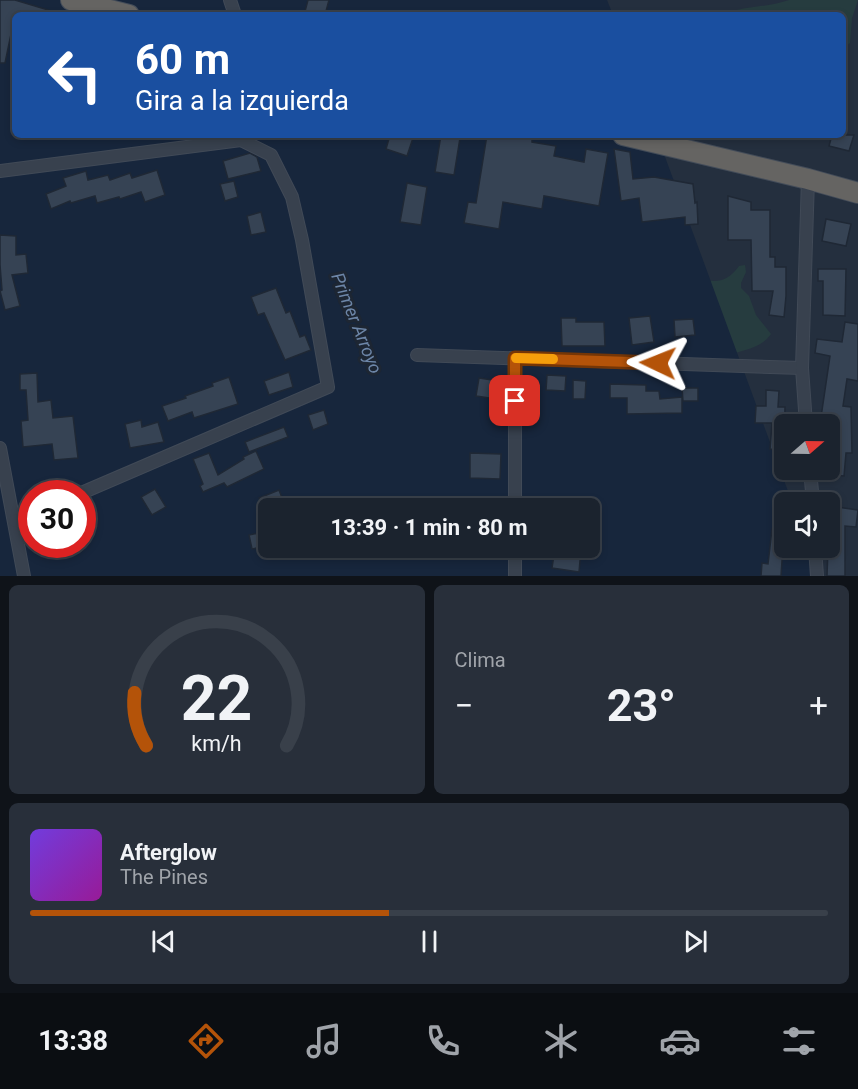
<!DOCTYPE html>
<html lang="es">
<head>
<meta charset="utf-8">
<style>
  body { margin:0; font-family:Roboto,sans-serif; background:#282f3a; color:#f1f3f6; height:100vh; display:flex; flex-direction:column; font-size:22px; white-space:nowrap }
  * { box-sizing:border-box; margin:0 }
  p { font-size:20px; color:#a0a4aa }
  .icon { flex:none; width:33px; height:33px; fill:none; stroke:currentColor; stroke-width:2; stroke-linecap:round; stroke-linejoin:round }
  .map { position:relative; height:576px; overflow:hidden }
  .sheet { display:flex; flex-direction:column; gap:9px; padding:9px; background:#0f1319; flex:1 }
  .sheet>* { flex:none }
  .guide { position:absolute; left:12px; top:12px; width:834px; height:126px; border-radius:9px; box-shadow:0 3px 9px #0003,0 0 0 2px #39404a; background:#1a4fa0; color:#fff; overflow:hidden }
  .needle { width:39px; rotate:70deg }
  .controls { position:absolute; left:774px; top:414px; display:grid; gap:12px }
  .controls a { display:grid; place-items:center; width:66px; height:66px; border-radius:9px; background:#1b232e; box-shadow:0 3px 9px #0003,0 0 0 2px #39404a; font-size:30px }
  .speed { position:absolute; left:18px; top:480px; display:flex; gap:12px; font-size:30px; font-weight:700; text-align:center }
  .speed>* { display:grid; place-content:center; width:78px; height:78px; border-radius:50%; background:#1b232e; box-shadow:0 3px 9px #0003,0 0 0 2px #39404a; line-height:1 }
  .speed .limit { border:9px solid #d22; background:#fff; color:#111 }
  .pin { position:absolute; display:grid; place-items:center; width:51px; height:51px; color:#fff; margin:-26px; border-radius:12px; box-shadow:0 3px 9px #0006 }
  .me { position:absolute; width:66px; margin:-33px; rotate:272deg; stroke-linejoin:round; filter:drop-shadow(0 0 4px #0008) }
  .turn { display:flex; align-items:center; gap:21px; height:126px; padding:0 24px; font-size:27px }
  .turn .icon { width:78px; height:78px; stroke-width:2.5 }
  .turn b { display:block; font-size:42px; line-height:51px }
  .big { font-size:45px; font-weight:700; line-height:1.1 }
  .sheet .widget { flex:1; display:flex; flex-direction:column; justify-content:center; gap:9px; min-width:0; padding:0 21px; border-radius:9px; background:#282f3a }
  .sheet .dial { align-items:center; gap:0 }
  .dial svg { height:156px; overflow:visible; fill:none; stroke:#39404a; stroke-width:7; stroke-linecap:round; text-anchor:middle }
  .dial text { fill:#f1f3f6; stroke:none }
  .song { display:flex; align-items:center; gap:18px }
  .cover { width:72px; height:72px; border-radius:9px; background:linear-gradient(135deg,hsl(260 70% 55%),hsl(300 70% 35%)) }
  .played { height:6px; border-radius:3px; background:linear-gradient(90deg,#b45309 45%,#39404a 45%) }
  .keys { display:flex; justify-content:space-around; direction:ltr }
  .heat { display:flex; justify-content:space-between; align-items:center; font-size:33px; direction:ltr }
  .sheet .tiles { flex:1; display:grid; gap:9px; grid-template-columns:1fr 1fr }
  .widget:last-child { grid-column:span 2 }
  .trip { position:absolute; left:258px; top:498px; width:342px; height:60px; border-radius:9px; background:#1b232e; box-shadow:0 3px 9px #0003,0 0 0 2px #39404a; font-weight:700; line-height:60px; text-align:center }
  .dock { display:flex; height:96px; justify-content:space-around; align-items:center; background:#0b0e12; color:#a0a4aa }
  .dock .icon { width:42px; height:42px }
  .dock .active { color:#b45309 }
  .dock b { font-size:27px; color:#f1f3f6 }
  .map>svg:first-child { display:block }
  .green { fill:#263c3f }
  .water { fill:#17263c; fill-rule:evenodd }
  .building { fill:#364354; stroke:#1f2835; stroke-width:1.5 }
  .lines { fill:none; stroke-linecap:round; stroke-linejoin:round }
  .minor-casing { stroke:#414a57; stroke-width:14 }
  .trunk-casing { stroke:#434c59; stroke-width:22 }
  .minor { stroke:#38414e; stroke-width:12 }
  .trunk { stroke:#656462; stroke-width:20 }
  .route-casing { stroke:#753606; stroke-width:15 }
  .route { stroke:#b45309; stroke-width:10 }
  .slow { stroke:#f59e0b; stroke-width:10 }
  .labels { text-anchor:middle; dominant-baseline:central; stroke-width:6; stroke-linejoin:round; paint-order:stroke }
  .water-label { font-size:18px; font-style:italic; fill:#6d86a8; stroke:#1d2633 }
</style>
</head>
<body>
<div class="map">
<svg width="858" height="576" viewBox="0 0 858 576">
  <rect width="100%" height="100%" fill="#242f3e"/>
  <g class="green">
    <path d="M789 0H858L852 18 850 43 843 49V15H721C746 5 766 8 789 0Z"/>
    <path d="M745 265 746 272 741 283V288L749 296 756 315 771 334C761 349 741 350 726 356L694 278C715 282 725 285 739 266Z"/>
  </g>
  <path class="water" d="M0 0H607L613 15H15V135H657L792 502H784V548H808L818 576H0ZM32 494H82V544H32ZM268 508H590V548H268Z"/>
  <g class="building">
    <polygon points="0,0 15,0 55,12 55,15 15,15 5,63 0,63"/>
    <polygon points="308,0 329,0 325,15 304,15"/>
    <polygon points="390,135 414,135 407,156 386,149"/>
    <polygon points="441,135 460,138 454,175 435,172"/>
    <polygon points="487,135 506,135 532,139 532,142 556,146 554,156 584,162 586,149 608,153 599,206 544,196 542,209 503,202 499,229 464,223 468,202 476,203"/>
    <polygon points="832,135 854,135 849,151 829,146"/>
    <polygon points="614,149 630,152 633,179 654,177 693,184 695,203 697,202 698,224 685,225 685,217 642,222 639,198 621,201"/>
    <polygon points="250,153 257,157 261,171 228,179 223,161"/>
    <polygon points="157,170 165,195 145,202 141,192 120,199 119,197 97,203 95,196 71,203 70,201 51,209 46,194 66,186 63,178 86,171 88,180 108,175 110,180 130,173 132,178"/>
    <polygon points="234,181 238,197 225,201 220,184"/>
    <polygon points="407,183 427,187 421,225 400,222"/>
    <polygon points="728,196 751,202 751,210 770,210 770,257 775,257 775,267 786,267 786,296 784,317 769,315 773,291 752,291 751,240 728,240"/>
    <polygon points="261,212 266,232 251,235 247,216"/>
    <polygon points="826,219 851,224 846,246 822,241"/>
    <polygon points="0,235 16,236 16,255 26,254 28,273 12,275 20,306 5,310 0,291 2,290 0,265"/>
    <polygon points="818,269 846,269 845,316 823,315 823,281 818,281"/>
    <polygon points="276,288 286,313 290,311 300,337 305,335 311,350 285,360 264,313 258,315 251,297"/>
    <polygon points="650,316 654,342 632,345 629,318"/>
    <polygon points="561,318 576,318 576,322 604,322 605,346 562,346"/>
    <polygon points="693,319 695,335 675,337 674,320"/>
    <polygon points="845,322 858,324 858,381 847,379 843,406 851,407 852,453 846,453 844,476 830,475 830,424 820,424 830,356 815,353 817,339 842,342"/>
    <polygon points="289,372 293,387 269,395 264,381"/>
    <polygon points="37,373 38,402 51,400 53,418 73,416 78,458 54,460 52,444 23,447 21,421 28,420 26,390 20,390 20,374"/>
    <polygon points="547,375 566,376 565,391 546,390"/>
    <polygon points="229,377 238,404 194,418 192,412 168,421 162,406 186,398 185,396 213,386 212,383"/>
    <polygon points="479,378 499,381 496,399 476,396"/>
    <polygon points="573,380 586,381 585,399 573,399"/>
    <polygon points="610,384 646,385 646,391 659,391 660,399 682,397 682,413 627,414 627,398 610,398"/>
    <polygon points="682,388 698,388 698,401 683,401"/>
    <polygon points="766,390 779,391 778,407 785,407 784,450 770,449 772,423 755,423 756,406 766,406"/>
    <polygon points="324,410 328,424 313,430 308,415"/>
    <polygon points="141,420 142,427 158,422 164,442 130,448 125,424"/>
    <polygon points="284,427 288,437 249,452 245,442"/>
    <polygon points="256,451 264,469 227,487 224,483 203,492 200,486 203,484 193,459 209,453 218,475 244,459 243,457"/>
    <polygon points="470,453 501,454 500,479 470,478"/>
    <polygon points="155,489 166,507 152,515 141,497"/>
    <polygon points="279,490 286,508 263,508 259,498"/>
    <polygon points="830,506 858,510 856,527 845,526 845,576 827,576 828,548 830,548"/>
    <polygon points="772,529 784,531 781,576 761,576 762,563 768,564"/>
    <polygon points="268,531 268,546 252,549 249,535"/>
    <polygon points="555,548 581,550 579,572 552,568"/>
  </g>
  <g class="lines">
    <g class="minor-casing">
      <g id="minor">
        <polyline points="230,0 235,15"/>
        <polyline points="0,171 241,140"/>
        <polyline points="417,355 802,368"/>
        <polyline points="806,424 802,368 808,179"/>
        <polyline points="0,448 24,576"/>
        <polyline points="810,470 813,502"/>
        <polyline points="79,494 328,387 302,240 292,197 271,155 241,140 240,135"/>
        <polyline points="515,508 515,358"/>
        <polyline points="15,521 32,514"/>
        <polyline points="815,548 817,576"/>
        <polyline points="515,576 515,548"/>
      </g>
    </g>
    <g class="trunk-casing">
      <g id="trunk">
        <polyline points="71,0 129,15"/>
        <polyline points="623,135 808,179 858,193"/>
      </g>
    </g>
    <use href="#minor" class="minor"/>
    <use href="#trunk" class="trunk"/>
  </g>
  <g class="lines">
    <g class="route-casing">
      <polyline id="route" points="515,401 515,358 658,363"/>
    </g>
    <use href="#route" class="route"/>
    <polyline class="slow" points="516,358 553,359"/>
  </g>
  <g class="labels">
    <g class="water-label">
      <text transform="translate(357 323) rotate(68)">Primer Arroyo</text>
    </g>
  </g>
</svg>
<div class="controls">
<a><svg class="needle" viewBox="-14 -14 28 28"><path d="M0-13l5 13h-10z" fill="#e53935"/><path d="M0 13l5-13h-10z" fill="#a0a4aa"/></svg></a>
<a><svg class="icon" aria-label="sound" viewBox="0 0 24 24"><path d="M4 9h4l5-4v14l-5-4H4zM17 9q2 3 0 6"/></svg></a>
</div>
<div class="speed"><div class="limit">30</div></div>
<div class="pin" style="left:515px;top:401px;background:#d93025"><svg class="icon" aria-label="arrive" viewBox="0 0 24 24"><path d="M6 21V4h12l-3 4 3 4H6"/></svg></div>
<svg class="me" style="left:658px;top:363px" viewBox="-20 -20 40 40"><path d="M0-17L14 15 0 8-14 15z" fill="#b45309" stroke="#fff" stroke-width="4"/></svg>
<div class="trip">13:39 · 1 min · 80 m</div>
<div class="guide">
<div class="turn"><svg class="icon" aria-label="left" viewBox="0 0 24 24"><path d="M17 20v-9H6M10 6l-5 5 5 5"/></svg><div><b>60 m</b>Gira a la izquierda</div></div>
</div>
</div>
<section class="sheet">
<div class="tiles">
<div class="widget dial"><svg viewBox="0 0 100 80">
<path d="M14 69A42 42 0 1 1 86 69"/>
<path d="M14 69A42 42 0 0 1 8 42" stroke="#b45309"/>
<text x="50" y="56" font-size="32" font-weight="700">22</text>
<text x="50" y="72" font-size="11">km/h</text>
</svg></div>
<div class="widget"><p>Clima</p>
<div class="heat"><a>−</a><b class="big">23°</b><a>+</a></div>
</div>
<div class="widget">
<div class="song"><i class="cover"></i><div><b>Afterglow</b><p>The Pines</p></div></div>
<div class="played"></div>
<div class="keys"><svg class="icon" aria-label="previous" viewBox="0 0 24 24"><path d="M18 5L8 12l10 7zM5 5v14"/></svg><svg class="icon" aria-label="pause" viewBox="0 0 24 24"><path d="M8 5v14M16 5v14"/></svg><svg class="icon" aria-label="next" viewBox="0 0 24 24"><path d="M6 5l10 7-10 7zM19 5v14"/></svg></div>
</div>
</div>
</section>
<nav class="dock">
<b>13:38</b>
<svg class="icon active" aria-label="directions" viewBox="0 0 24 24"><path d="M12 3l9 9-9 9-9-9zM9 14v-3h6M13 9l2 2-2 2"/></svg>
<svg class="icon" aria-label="music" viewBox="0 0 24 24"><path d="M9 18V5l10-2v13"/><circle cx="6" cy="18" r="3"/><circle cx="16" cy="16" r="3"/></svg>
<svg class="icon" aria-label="phone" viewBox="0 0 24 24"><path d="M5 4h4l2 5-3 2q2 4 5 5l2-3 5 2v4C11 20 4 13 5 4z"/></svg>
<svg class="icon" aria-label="climate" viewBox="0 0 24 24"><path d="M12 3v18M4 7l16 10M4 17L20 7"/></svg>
<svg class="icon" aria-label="car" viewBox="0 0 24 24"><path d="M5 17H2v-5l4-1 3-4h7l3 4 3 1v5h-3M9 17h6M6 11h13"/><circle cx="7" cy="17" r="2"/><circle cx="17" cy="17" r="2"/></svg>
<svg class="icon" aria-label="filters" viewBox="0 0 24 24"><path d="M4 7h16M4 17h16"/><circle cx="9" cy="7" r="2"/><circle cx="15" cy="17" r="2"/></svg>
</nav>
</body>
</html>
